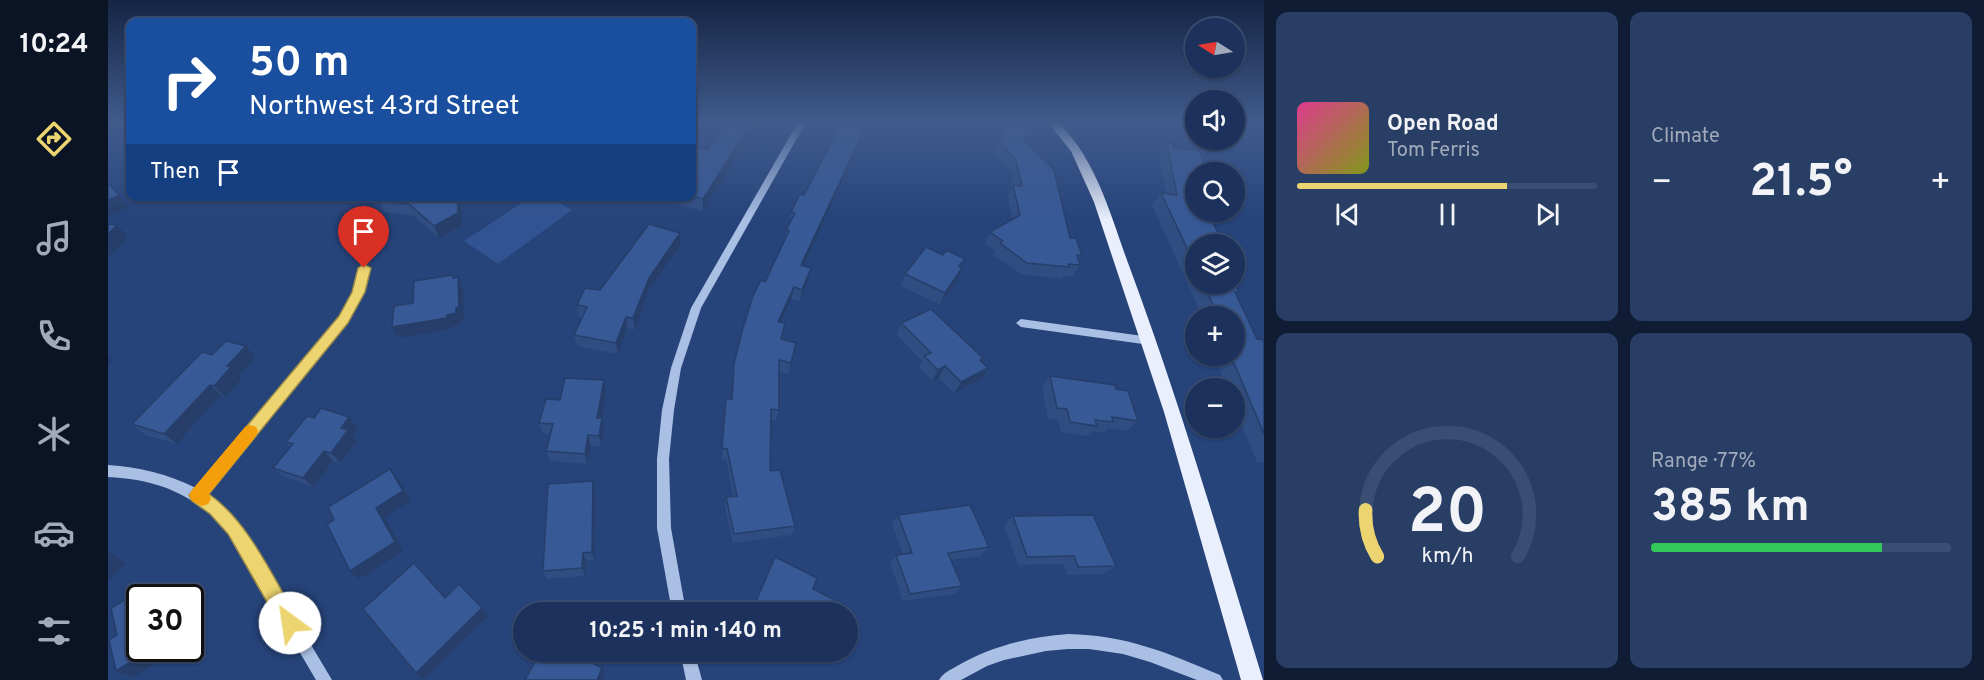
<!DOCTYPE html>
<html lang="en">
<head>
<meta charset="utf-8">
<style>
  body { margin:0; font-family:Overpass,sans-serif; background:#293e65; color:#f1f3f6; height:100vh; display:flex; flex-direction:column; font-size:22px; white-space:nowrap }
  * { box-sizing:border-box; margin:0 }
  p { font-size:20px; color:#a0aabb }
  .icon { flex:none; width:33px; height:33px; fill:none; stroke:currentColor; stroke-width:2; stroke-linecap:round; stroke-linejoin:round }
  .map { position:relative; flex:1; overflow:hidden }
  .details { display:flex; flex-direction:column; gap:12px; padding:12px; background:#0f1c33; width:720px }
  .details>* { flex:none }
  .guide { position:absolute; left:18px; top:18px; width:570px; height:183px; border-radius:12px; box-shadow:0 2px 4px #0004,0 0 0 2px #3a4d72; background:#1a4fa0; color:#fff; overflow:hidden }
  .needle { width:39px; rotate:281deg }
  .controls { position:absolute; left:1077px; top:18px; display:grid; gap:12px }
  .controls a { display:grid; place-items:center; width:60px; height:60px; border-radius:50%; background:#1c325c; box-shadow:0 2px 4px #0004,0 0 0 2px #3a4d72; font-size:30px }
  .speed { position:absolute; left:18px; top:584px; display:flex; gap:12px; font-size:30px; font-weight:700; text-align:center }
  .speed>* { display:grid; place-content:center; width:78px; height:78px; border-radius:50%; background:#1c325c; box-shadow:0 2px 4px #0004,0 0 0 2px #3a4d72; line-height:1 }
  .speed .limit { border:3px solid #111; border-radius:9px; background:#fff; color:#111 }
  .pin { position:absolute; display:grid; place-items:center; width:51px; height:51px; color:#fff; margin:-62px -26px; border-radius:50% 50% 50% 0; rotate:-45deg; box-shadow:0 0 6px #0007 }
  .pin .icon { rotate:45deg }
  .me { position:absolute; width:66px; margin:-33px; rotate:329deg; stroke-linejoin:round; filter:drop-shadow(0 0 4px #0008) }
  .turn { display:flex; align-items:center; gap:21px; height:126px; padding:0 24px; font-size:27px }
  .turn .icon { width:78px; height:78px; stroke-width:2.5 }
  .turn b { display:block; font-size:42px; line-height:51px }
  .then { display:flex; align-items:center; height:57px; padding:0 24px; background:#0003; gap:12px; font-size:22px }
  .big { font-size:45px; font-weight:700; line-height:1.1 }
  .details .widget { flex:1; display:flex; flex-direction:column; justify-content:center; gap:9px; min-width:0; padding:0 21px; border-radius:12px; background:#293e65 }
  .details .dial { align-items:center; gap:0 }
  .dial svg { height:156px; overflow:visible; fill:none; stroke:#3a4d72; stroke-width:7; stroke-linecap:round; text-anchor:middle }
  .dial text { fill:#f1f3f6; stroke:none }
  .song { display:flex; align-items:center; gap:18px }
  .cover { width:72px; height:72px; border-radius:9px; background:linear-gradient(135deg,hsl(330 70% 55%),hsl(70 70% 35%)) }
  .played { height:6px; border-radius:3px; background:linear-gradient(90deg,#ecd470 70%,#3a4d72 70%) }
  .keys { display:flex; justify-content:space-around; direction:ltr }
  .heat { display:flex; justify-content:space-between; align-items:center; font-size:33px; direction:ltr }
  .charge { height:9px; border-radius:4px; background:linear-gradient(90deg,#34c759 77%,#3a4d72 0) }
  .details .tiles { flex:1; display:grid; gap:12px; grid-template-columns:repeat(2,1fr) }
  .trip { position:absolute; left:405px; top:602px; width:345px; height:60px; border-radius:30px; background:#1c325c; box-shadow:0 2px 4px #0004,0 0 0 2px #3a4d72; font-weight:700; line-height:60px; text-align:center }
  main { display:flex; flex:1; min-height:0 }
  .dock { display:flex; flex-direction:column; width:108px; justify-content:space-around; align-items:center; background:#0b1425; color:#a0aabb }
  .dock .icon { width:42px; height:42px }
  .dock .active { color:#ecd470 }
  .dock b { font-size:27px; color:#f1f3f6 }
  .map>svg:first-child { display:block }
  .green { fill:#315391 }
  .lines { fill:none; stroke-linecap:round; stroke-linejoin:round }
  .minor { fill:#aabfe4; fill-rule:evenodd }
  .major { fill:#e9effc; fill-rule:evenodd }
  .wall { fill:#2f4d81 }
  .shaded-wall { fill:#263e69 }
  .building { fill:#375996; stroke:#263e69; stroke-width:1.5 }
  .route { fill:#ecd470; stroke:#998a49; stroke-width:1.5 }
  .slow { fill:#f59e0b }
</style>
</head>
<body>
<main>
<nav class="dock">
<b>10:24</b>
<svg class="icon active" aria-label="directions" viewBox="0 0 24 24"><path d="M12 3l9 9-9 9-9-9zM9 14v-3h6M13 9l2 2-2 2"/></svg>
<svg class="icon" aria-label="music" viewBox="0 0 24 24"><path d="M9 18V5l10-2v13"/><circle cx="6" cy="18" r="3"/><circle cx="16" cy="16" r="3"/></svg>
<svg class="icon" aria-label="phone" viewBox="0 0 24 24"><path d="M5 4h4l2 5-3 2q2 4 5 5l2-3 5 2v4C11 20 4 13 5 4z"/></svg>
<svg class="icon" aria-label="climate" viewBox="0 0 24 24"><path d="M12 3v18M4 7l16 10M4 17L20 7"/></svg>
<svg class="icon" aria-label="car" viewBox="0 0 24 24"><path d="M5 17H2v-5l4-1 3-4h7l3 4 3 1v5h-3M9 17h6M6 11h13"/><circle cx="7" cy="17" r="2"/><circle cx="17" cy="17" r="2"/></svg>
<svg class="icon" aria-label="filters" viewBox="0 0 24 24"><path d="M4 7h16M4 17h16"/><circle cx="9" cy="7" r="2"/><circle cx="15" cy="17" r="2"/></svg>
</nav>
<div class="map">
<svg width="1156" height="680" viewBox="0 0 1156 680">
  <rect width="100%" height="100%" fill="#26437a"/>
  <polygon class="green" points="423,197 440,197 464,210 390,264 356,241"/>
  <g class="lines">
    <g class="minor">
      <polygon points="689,124 697,124 593,308 573,368 566,410 561,459 563,528 578,612 564,612 549,528 549,459 554,410 563,368 583,308"/>
      <path d="M256 265 261 268 255 292 239 322 98 495 131 524 224 680H208L121 532C84 494 53 480 0 477V465C32 467 59 474 88 488L231 316 245 292 251 268Z"/>
      <polygon points="913,319 1042,337 1046,338 1047,341 1046,344 1042,345 913,327 908,323"/>
      <path d="M960 634C1018 635 1060 653 1112 675L1115 680H1089L1042 662 1015 654 981 649H960L938 651 896 660 879 666 853 680H831C835 673 842 670 849 666 883 646 921 637 960 634Z"/>
      <polygon points="572,651 586,651 594,680 578,680"/>
    </g>
    <path class="major" d="M941 124H952C991 164 1004 221 1023 271 1073 406 1113 543 1155 680H1133L1056 412 986 202 963 151Z"/>
  </g>
  <g class="wall">
    <polygon points="617,124 650,124 632,151 595,211 559,202 559,196 584,196 600,150"/>
    <polygon points="733,124 761,124 695,266 703,268 700,280 692,301 683,299 673,322 674,339 688,343 680,374 671,372 671,410 668,420 663,420 662,471 687,526 684,535 625,543 617,507 618,497 625,496 618,459 614,459 618,399 624,399 626,364 657,282 676,242 678,230 681,224 683,212 696,195"/>
    <polygon points="900,124 916,140 962,238 974,256 971,260 972,265 964,277 955,276 954,279 913,274 885,255 887,251 877,243 882,232 904,220 900,197 905,185 903,172 887,155"/>
    <polygon points="1075,124 1088,124 1088,125 1074,126"/>
    <polygon points="1059,144 1066,148 1088,172 1088,284 1126,284 1126,265 1133,277 1127,284 1131,292 1128,295 1149,339 1156,340 1156,463 1149,462 1126,407 1126,388 1119,388 1106,356 1126,356 1126,316 1094,316 1044,205 1053,193 1058,194 1051,156"/>
    <polygon points="274,196 351,196 353,203 354,225 331,238 306,216 276,212 271,200"/>
    <polygon points="572,233 573,245 541,289 527,330 519,328 510,354 469,346 466,335 475,317 471,317 469,305 492,290"/>
    <polygon points="853,267 854,268 849,280 832,305 793,286 797,274"/>
    <polygon points="793,323 873,362 873,379 846,393 831,378 824,381 811,367 814,361 789,335"/>
    <polygon points="138,346 148,357 131,375 134,378 117,397 113,395 69,444 37,435 24,424 104,355"/>
    <polygon points="942,376 1008,389 1030,421 1018,431 1000,428 995,433 984,431 979,436 953,432 950,420 940,418 934,387"/>
    <polygon points="496,380 498,391 493,418 496,428 493,446 483,446 479,464 442,461 438,451 442,434 435,434 431,423 452,400"/>
    <polygon points="250,428 244,435 249,441 232,463 225,461 205,487 176,477 165,468 183,447 178,442"/>
    <polygon points="487,491 486,560 478,561 477,576 439,579 435,571"/>
    <polygon points="790,515 881,547 872,556 843,560 854,586 846,594 795,601 782,563 788,555 795,554 784,524"/>
    <polygon points="905,516 1008,566 995,574 959,575 955,564 910,565 896,525"/>
    <polygon points="705,589 740,612 644,612 646,606"/>
    <polygon points="714,651 727,651 724,656"/>
  </g>
  <g class="shaded-wall">
    <polygon points="0,124 11,124 14,127 0,138"/>
    <polygon points="643,124 650,124 632,151 595,211 595,199 633,139"/>
    <polygon points="759,124 761,124 690,277 693,265"/>
    <polygon points="11,195 21,207 0,216 0,200"/>
    <polygon points="349,196 351,196 353,203 354,225 331,238 326,226"/>
    <polygon points="9,225 20,237 0,257 0,234"/>
    <polygon points="572,233 573,245 541,289 527,330 525,318 541,278"/>
    <polygon points="703,268 700,280 692,301 694,290"/>
    <polygon points="854,268 849,280 832,305 837,293"/>
    <polygon points="350,277 355,289 356,319 353,319 353,325 344,326 344,329 290,338 284,327 339,315"/>
    <polygon points="686,287 683,299 668,333 670,322"/>
    <polygon points="518,317 519,328 510,354 508,343"/>
    <polygon points="138,346 148,357 131,375 134,378 117,397 106,386 119,366"/>
    <polygon points="0,356 4,360 0,367"/>
    <polygon points="837,366 831,378 824,381 830,370"/>
    <polygon points="880,368 873,379 846,393 853,382"/>
    <polygon points="496,380 498,391 492,428 489,418"/>
    <polygon points="102,385 113,395 69,444 56,434"/>
    <polygon points="241,417 250,428 244,435 249,441 232,463 223,453 233,428"/>
    <polygon points="494,418 496,428 493,446 491,436"/>
    <polygon points="480,435 483,446 479,464 477,454"/>
    <polygon points="216,451 225,461 205,487 195,478"/>
    <polygon points="282,469 290,479 303,501 277,517 295,551 251,579 242,571"/>
    <polygon points="485,481 487,491 486,560 484,552"/>
    <polygon points="0,552 18,563 0,581"/>
    <polygon points="475,553 478,561 477,576 474,568"/>
    <polygon points="46,583 62,590 63,597 50,597"/>
    <polygon points="374,608 380,616 316,679 308,673"/>
    <polygon points="45,648 71,648 26,677 8,671"/>
    <polygon points="486,651 492,651 484,667 481,661"/>
    <polygon points="494,668 497,674 494,680 489,680"/>
  </g>
  <g class="building">
    <polygon points="617,124 643,124 633,139 595,199 584,196 584,154 588,147 600,150"/>
    <polygon points="733,124 759,124 693,265 703,268 694,290 686,287 670,322 677,323 673,339 688,343 683,363 671,360 671,410 663,409 662,471 672,470 687,526 626,534 618,497 629,496 619,449 614,448 618,399 624,399 626,364 634,331 645,296 653,280 657,282 681,231 678,230 687,213 683,212 692,194 696,195"/>
    <polygon points="900,124 907,124 920,128 916,140 946,170 962,238 968,238 974,256 969,255 972,265 960,264 961,267 919,263 892,243 895,241 882,232 912,215 905,185 914,186 908,160 893,143"/>
    <polygon points="1064,143 1066,148 1092,151 1098,172 1088,172 1088,183 1084,182 1088,189 1088,212 1099,212 1116,244 1088,244 1088,267 1053,193 1069,195 1059,144"/>
    <polygon points="0,183 11,195 0,200"/>
    <polygon points="274,196 349,196 350,213 326,226 301,204 271,200"/>
    <polygon points="0,224 9,225 0,234"/>
    <polygon points="541,224 572,233 541,278 525,318 518,317 508,343 466,335 479,307 469,305 477,288 492,290"/>
    <polygon points="818,247 835,255 838,250 857,259 851,266 854,268 837,293 797,274"/>
    <polygon points="1126,265 1133,277 1126,277"/>
    <polygon points="345,275 345,278 350,277 351,307 348,308 348,313 339,315 339,318 284,327 286,306 305,303 306,281"/>
    <polygon points="1126,283 1131,292 1127,292 1149,339 1156,340 1156,434 1123,356 1126,356 1126,316 1111,316 1095,284"/>
    <polygon points="823,309 875,358 872,360 880,368 853,382 837,366 830,370 816,356 823,353 793,323"/>
    <polygon points="118,341 138,346 119,366 123,367 106,386 102,385 56,434 24,424 94,352 104,355"/>
    <polygon points="942,376 1007,385 1008,389 1020,391 1030,421 1004,417 1005,422 987,420 989,426 962,422 959,409 949,408"/>
    <polygon points="457,378 496,380 489,418 494,418 491,436 480,435 477,454 438,451 445,424 431,423 438,399 452,400"/>
    <polygon points="213,408 241,417 233,428 240,430 223,453 216,451 195,478 165,468 185,444 178,442 199,416 206,418"/>
    <polygon points="282,469 295,491 268,508 287,542 242,571 219,524 226,520 220,507"/>
    <polygon points="485,481 484,552 475,553 474,568 435,571 440,484"/>
    <polygon points="862,505 881,547 840,553 854,586 802,594 788,555 804,553 790,515"/>
    <polygon points="985,515 1008,566 970,567 966,556 919,557 905,516"/>
    <polygon points="667,557 709,578 705,589 742,608 740,617 740,612 657,612 646,606"/>
    <polygon points="306,563 337,598 351,584 374,608 308,673 255,609"/>
    <polygon points="46,583 50,597 32,597 32,648 45,648 8,671 1,640 9,635 3,608"/>
    <polygon points="433,651 486,651 481,661 494,668 489,680 417,680"/>
  </g>
  <linearGradient id="sky" x2="0" y2="1"><stop stop-color="#152543"/><stop offset="0.56" stop-color="#415b8d"/><stop offset="1" stop-color="#415b8d" stop-opacity="0"/></linearGradient>
  <rect width="1156" height="220" fill="url(#sky)"/>
  <path class="route" d="M256 264 263 268 257 292 240 323 101 494C140 521 164 576 189 617L191 623 189 630 182 632 175 630 120 534 102 514 84 501 81 495 231 316 244 292 250 268Z"/>
  <polygon class="slow" points="142,425 148,427 150,431 148,436 101,494 103,499 100,504 94,506 84,501 81,495 84,490 137,427"/>
</svg>
<div class="controls">
<a><svg class="needle" viewBox="-14 -14 28 28"><path d="M0-13l5 13h-10z" fill="#e53935"/><path d="M0 13l5-13h-10z" fill="#a0aabb"/></svg></a>
<a><svg class="icon" aria-label="sound" viewBox="0 0 24 24"><path d="M4 9h4l5-4v14l-5-4H4zM17 9q2 3 0 6"/></svg></a>
<a><svg class="icon" aria-label="search" viewBox="0 0 24 24"><circle cx="10" cy="10" r="6"/><path d="M15 15l6 6"/></svg></a>
<a><svg class="icon" aria-label="layers" viewBox="0 0 24 24"><path d="M12 4l9 5-9 5-9-5zM3 14l9 5 9-5"/></svg></a>
<a>+</a>
<a>−</a>
</div>
<div class="speed"><div class="limit">30</div></div>
<div class="pin" style="left:256px;top:268px;background:#d93025"><svg class="icon" aria-label="arrive" viewBox="0 0 24 24"><path d="M6 21V4h12l-3 4 3 4H6"/></svg></div>
<svg class="me" style="left:182px;top:623px" viewBox="-20 -20 40 40"><circle r="19" fill="#fff"/><path d="M0-13L10 11 0 6-10 11z" fill="#ecd470"/></svg>
<div class="trip">10:25 · 1 min · 140 m</div>
<div class="guide">
<div class="turn"><svg class="icon" aria-label="right" viewBox="0 0 24 24"><path d="M7 20v-9h11M14 6l5 5-5 5"/></svg><div><b>50 m</b>Northwest 43rd Street</div></div>
<div class="then">Then<svg class="icon" aria-label="arrive" viewBox="0 0 24 24"><path d="M6 21V4h12l-3 4 3 4H6"/></svg></div>
</div>
</div>
<section class="details">
<div class="tiles">
<div class="widget">
<div class="song"><i class="cover"></i><div><b>Open Road</b><p>Tom Ferris</p></div></div>
<div class="played"></div>
<div class="keys"><svg class="icon" aria-label="previous" viewBox="0 0 24 24"><path d="M18 5L8 12l10 7zM5 5v14"/></svg><svg class="icon" aria-label="pause" viewBox="0 0 24 24"><path d="M8 5v14M16 5v14"/></svg><svg class="icon" aria-label="next" viewBox="0 0 24 24"><path d="M6 5l10 7-10 7zM19 5v14"/></svg></div>
</div>
<div class="widget"><p>Climate</p>
<div class="heat"><a>−</a><b class="big">21.5°</b><a>+</a></div>
</div>
<div class="widget dial"><svg viewBox="0 0 100 80">
<path d="M14 69A42 42 0 1 1 86 69"/>
<path d="M14 69A42 42 0 0 1 8 45" stroke="#ecd470"/>
<text x="50" y="56" font-size="32" font-weight="700">20</text>
<text x="50" y="72" font-size="11">km/h</text>
</svg></div>
<div class="widget"><p>Range · 77%</p><b class="big">385 km</b><div class="charge"></div></div>
</div>
</section>
</main>
</body>
</html>
